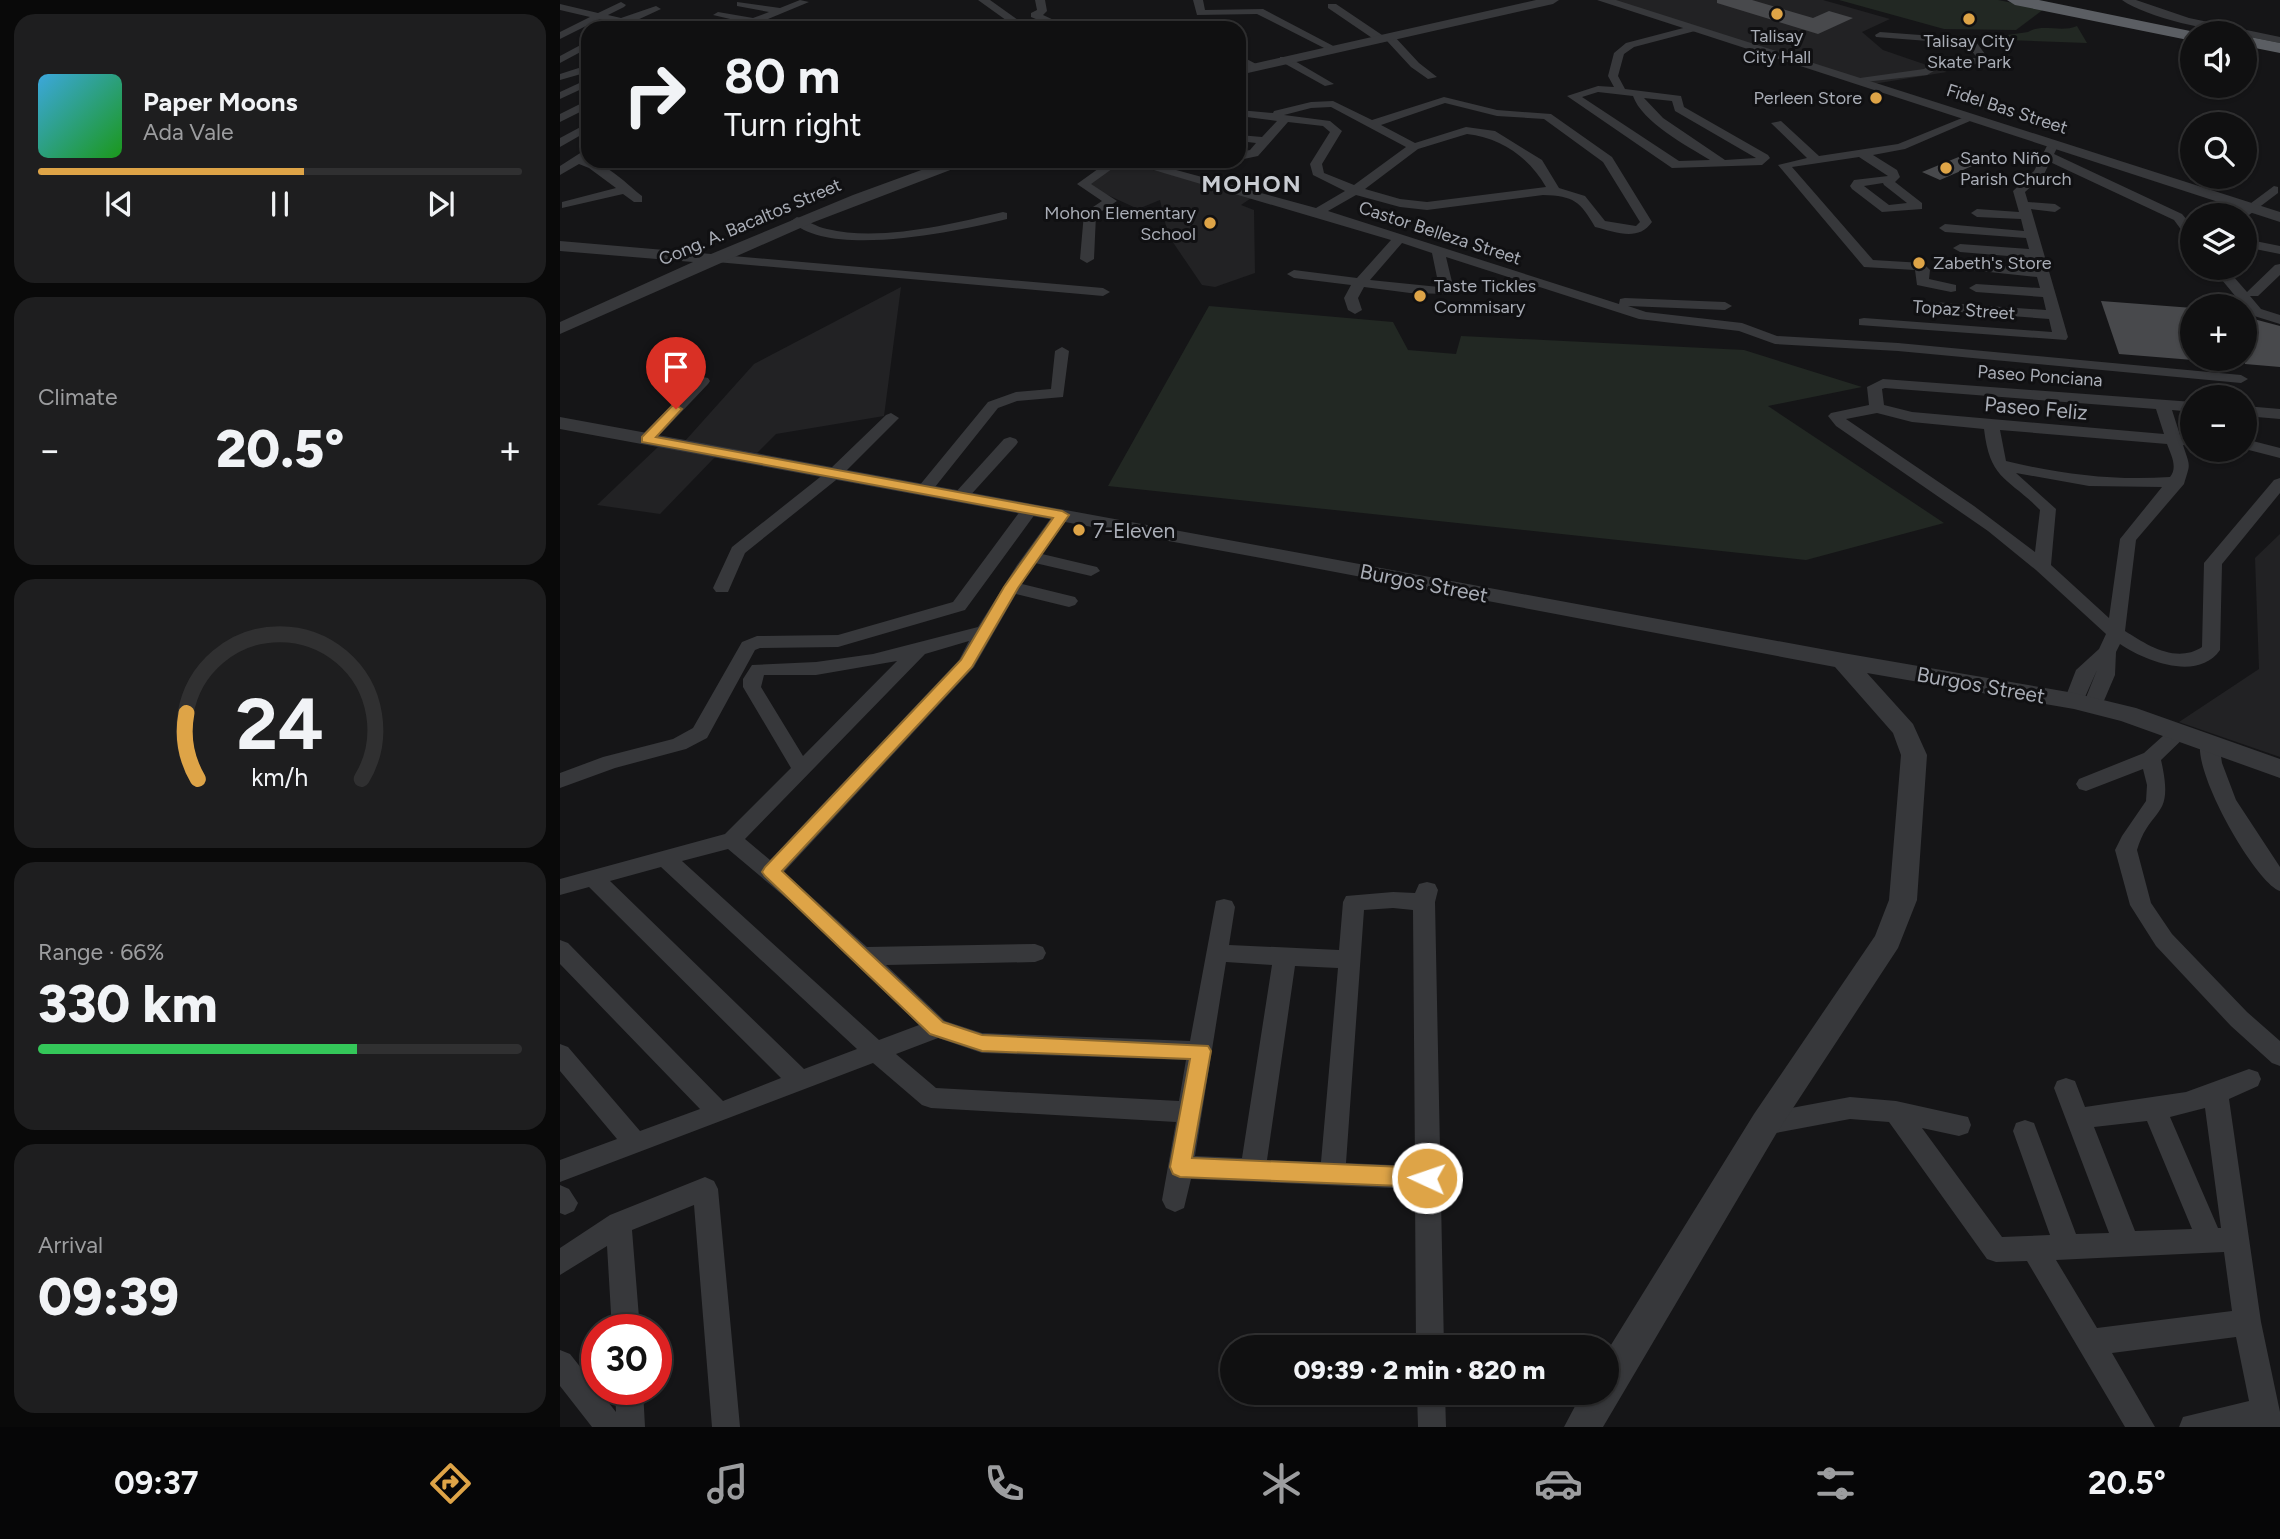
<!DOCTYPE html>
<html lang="en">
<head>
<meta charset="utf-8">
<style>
  body { margin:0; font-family:Figtree,sans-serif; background:#1e1e1f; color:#f1f3f6; height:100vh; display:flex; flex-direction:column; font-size:26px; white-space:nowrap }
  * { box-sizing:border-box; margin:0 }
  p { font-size:23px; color:#9c9d9f }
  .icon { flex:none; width:38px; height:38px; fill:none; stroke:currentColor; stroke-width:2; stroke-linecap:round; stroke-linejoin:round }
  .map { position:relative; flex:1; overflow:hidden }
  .side { display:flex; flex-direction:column; gap:14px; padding:14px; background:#090909; width:560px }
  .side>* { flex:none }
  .top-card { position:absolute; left:21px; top:21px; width:665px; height:147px; border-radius:21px; box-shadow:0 2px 5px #0004,0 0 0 2px #303031; background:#101011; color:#f1f3f6; overflow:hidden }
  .controls { position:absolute; left:1620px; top:21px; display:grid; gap:14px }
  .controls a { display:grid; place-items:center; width:77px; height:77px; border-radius:50%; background:#101011; box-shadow:0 2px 5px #0004,0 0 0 2px #303031; font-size:35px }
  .speed { position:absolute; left:21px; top:1314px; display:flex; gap:14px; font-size:35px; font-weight:700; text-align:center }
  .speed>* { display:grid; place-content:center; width:91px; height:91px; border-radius:50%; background:#101011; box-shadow:0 2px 5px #0004,0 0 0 2px #303031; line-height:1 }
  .speed .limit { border:10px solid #d22; background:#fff; color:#111 }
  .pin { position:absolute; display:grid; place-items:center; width:60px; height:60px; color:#fff; margin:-72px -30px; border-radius:50% 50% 50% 0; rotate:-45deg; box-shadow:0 0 7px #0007 }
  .pin .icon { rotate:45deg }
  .me { position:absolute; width:77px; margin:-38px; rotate:273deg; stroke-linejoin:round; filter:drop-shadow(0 0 5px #0008) }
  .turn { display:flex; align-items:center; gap:24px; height:147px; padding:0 28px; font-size:32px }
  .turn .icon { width:91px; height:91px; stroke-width:2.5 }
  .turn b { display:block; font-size:49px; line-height:60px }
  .big { font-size:52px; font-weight:800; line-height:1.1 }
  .side .card { flex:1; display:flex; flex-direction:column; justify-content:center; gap:10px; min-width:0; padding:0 24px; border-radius:21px; background:#1e1e1f }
  .side .dial { align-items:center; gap:0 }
  .dial svg { height:182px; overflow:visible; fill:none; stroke:#303031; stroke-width:7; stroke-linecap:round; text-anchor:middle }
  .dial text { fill:#f1f3f6; stroke:none }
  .song { display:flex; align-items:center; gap:21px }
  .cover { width:84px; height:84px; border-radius:10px; background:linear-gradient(135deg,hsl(200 70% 55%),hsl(120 70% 35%)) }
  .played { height:7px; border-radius:4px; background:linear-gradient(90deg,#dea447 55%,#303031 55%) }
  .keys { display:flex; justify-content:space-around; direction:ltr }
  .heat { display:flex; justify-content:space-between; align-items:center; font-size:38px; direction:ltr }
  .charge { height:10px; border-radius:5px; background:linear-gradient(90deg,#34c759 66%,#303031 0) }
  .trip { position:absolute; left:660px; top:1335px; width:399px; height:70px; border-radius:35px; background:#101011; box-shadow:0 2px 5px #0004,0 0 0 2px #303031; font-weight:800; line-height:70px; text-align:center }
  .dock { display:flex; height:112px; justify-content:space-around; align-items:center; background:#060607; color:#9c9d9f }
  .dock .icon { width:49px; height:49px }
  .dock .selected { color:#dea447 }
  .dock b { font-size:32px; color:#f1f3f6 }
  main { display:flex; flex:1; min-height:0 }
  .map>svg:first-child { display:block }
  .built { fill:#222224 }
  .green { fill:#222823 }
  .building { fill:#48494c }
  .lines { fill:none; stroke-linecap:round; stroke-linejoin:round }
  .minor { fill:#37383b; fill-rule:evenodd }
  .tertiary { fill:#37383b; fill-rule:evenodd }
  .trunk { fill:#5b5e63; fill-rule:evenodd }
  .route { fill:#dea447; stroke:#906b2e; stroke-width:2 }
  .poi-dot { fill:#dea447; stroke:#101012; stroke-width:2.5 }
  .labels { text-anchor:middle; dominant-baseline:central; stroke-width:6; stroke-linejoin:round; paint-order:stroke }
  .far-poi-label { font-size:18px; fill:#a9adb6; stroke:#101012; text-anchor:start }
  .far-street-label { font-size:18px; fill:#a9adb6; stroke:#101012 }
  .street-label { font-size:21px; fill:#a9adb6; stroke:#101012 }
  .poi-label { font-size:21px; fill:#a9adb6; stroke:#101012; text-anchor:start }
  .far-district-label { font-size:23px; font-weight:bold; letter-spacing:2px; fill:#c9ccd2; stroke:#101012 }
</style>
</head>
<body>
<main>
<section class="side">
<div class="card">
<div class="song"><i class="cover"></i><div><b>Paper Moons</b><p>Ada Vale</p></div></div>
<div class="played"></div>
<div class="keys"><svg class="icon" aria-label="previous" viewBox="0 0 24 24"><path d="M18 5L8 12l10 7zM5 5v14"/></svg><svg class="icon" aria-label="pause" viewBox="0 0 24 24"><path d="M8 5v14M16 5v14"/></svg><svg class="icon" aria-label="next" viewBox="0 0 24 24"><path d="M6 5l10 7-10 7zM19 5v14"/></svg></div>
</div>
<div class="card"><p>Climate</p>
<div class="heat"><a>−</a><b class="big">20.5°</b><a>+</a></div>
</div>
<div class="card dial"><svg viewBox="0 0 100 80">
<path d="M14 69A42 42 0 1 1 86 69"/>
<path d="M14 69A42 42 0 0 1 9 40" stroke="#dea447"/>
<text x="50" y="56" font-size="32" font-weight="700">24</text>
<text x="50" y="72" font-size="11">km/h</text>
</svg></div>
<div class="card"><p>Range · 66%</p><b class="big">330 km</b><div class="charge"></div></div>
<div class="card"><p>Arrival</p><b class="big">09:39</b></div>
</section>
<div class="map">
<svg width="1720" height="1427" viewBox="0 0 1720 1427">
  <rect width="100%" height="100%" fill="#151517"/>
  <g class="built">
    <polygon points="1050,0 1263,0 1330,19 1302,32 1323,50 1387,72 1313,84"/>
    <polygon points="562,162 694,196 681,205 694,210 695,273 655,287 642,285 608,235 600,200 578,209 526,185"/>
    <polygon points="341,287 324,416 216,434 197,453 125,441 194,364"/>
    <polygon points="99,446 155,457 100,514 37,505"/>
    <polygon points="1720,534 1720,757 1619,722 1699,669 1695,558"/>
  </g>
  <g class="green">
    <polygon points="1279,0 1438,0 1484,9 1456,30 1384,29"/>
    <path d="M1517 26 1527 43 1420 39 1468 32C1482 23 1501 33 1517 26Z"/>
    <polygon points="649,306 833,322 848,350 896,354 901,336 1184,350 1302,387 1208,406 1384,523 1246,560 548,486"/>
  </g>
  <g class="building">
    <polygon points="1157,0 1192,0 1253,18 1269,11 1293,18 1258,34 1157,3"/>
    <polygon points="1401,156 1419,163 1380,180 1362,172"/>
    <polygon points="1541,301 1633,308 1633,360 1559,354"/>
    <polygon points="1685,313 1690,318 1720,326 1720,367 1685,364"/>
  </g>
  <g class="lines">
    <g class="minor">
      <polygon points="240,0 249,2 186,28 172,28 183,22 153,15 158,12 193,18 209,12 177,6 177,2 220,8"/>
      <polygon points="418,0 430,0 469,28 457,28"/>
      <polygon points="475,0 485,0 487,11 483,15 511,28 497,28 471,17 471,13 477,10"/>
      <polygon points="633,0 643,0 645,10 703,9 779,49 770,51 697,14 637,15"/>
      <path d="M1562 0H1576L1629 18 1720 37V43L1685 36V33C1656 33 1585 17 1562 0Z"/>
      <polygon points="61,2 66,5 64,7 48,15 61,18 96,6 101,9 60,28 48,28 54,23 40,19 0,39 0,32 30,17 0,10 0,4 38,13"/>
      <polygon points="768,4 776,4 825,37 834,36 859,63 877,77 868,79 851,67 827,41 818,42 768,8"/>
      <polygon points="119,23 143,25 148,28 106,28"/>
      <path d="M1131 26 1135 27V31L1074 47 1064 54 1058 76 1065 89 1121 96 1124 107 1208 155 1210 158 1202 165 1112 168 1007 96 1038 86 1054 87 1048 76 1054 53 1066 43ZM1038 92 1073 96C1082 122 1127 146 1150 160L1119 161 1022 97ZM1084 98 1112 101 1115 111 1196 158 1165 160 1103 118Z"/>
      <polygon points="1320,32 1414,39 1430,61 1425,64 1384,65 1367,75 1296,83 1295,81 1300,78 1364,69 1382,59 1417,58 1407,44 1316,37 1315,35"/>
      <polygon points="28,41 28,48 0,63 0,56"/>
      <polygon points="679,55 698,65 699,67 690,69 679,63"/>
      <polygon points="720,57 728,57 774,84 765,86 720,61"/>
      <polygon points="28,65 28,72 0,80 0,74"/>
      <polygon points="28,79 28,86 0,99 0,92"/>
      <path d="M884 97 937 110 991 114 1052 157 1092 222C1078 242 1056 232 1035 227 1020 201 1014 196 983 195L867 210 840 207 796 195 768 211 1059 304 1060 299 1065 298 1165 302 1172 306 1165 310 1068 306 1086 312 1182 323 1217 336 1338 343 1681 375 1688 379 1681 383 1338 351 1215 344 1179 331 1079 319 886 257 893 286 888 294 850 293 804 287 798 298 802 310 795 314 788 310 784 298 791 285 734 278 727 274 734 270 797 278 831 240 563 161H583L756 208 785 191 753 175 750 164 770 132 763 126 728 122 698 156 679 160V152L690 150 696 143 679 141V135L702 137 717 121 679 116V110L713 113 714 111 751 102 773 101 812 120ZM885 103 937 116 984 119 1043 162 1080 222 1076 226 1045 221 1025 196 999 188 982 160 935 131 906 127 855 143 821 125ZM771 107 846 147 794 185 764 173 762 164 782 131 770 121 724 115 751 108ZM907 134C941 138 969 157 986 187L867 202 840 199 805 189 858 149ZM842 243 872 253 879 287 810 280Z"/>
      <polygon points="28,100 28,108 0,122 0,114"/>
      <path d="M1407 116 1417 118 1345 149 1313 155 1337 170 1340 177 1335 182 1362 203V209L1322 212 1292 189 1290 186 1294 180 1328 176 1299 157 1232 167 1313 260 1363 263 1370 270 1369 279 1396 285V291L1391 292 1357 285 1355 270 1304 267 1218 165 1247 158 1211 123 1221 121 1259 156 1338 144ZM1323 183 1324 185 1347 203 1329 205 1304 186Z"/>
      <polygon points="28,123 28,131 0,147 0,138"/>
      <polygon points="1493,140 1499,144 1494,154 1622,214 1633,227 1633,240 1628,239 1614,220 1490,162 1483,176 1465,192 1468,202 1495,204 1501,208 1495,212 1471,209 1508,337 1506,340 1299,325 1299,319 1304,318 1492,332 1489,319 1373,310 1366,306 1373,302 1486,310 1483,297 1416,292 1409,288 1416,284 1480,288 1477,277 1401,269 1394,265 1401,261 1475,269 1472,258 1400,252 1393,248 1400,244 1469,249 1466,238 1385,232 1379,228 1385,224 1464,231 1461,219 1417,217 1411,213 1417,209 1459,212 1453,191 1474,171 1489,142"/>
      <path d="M28 148V161C46 162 69 186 82 196V202H74L63 194 2 208V202L56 188 29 168 19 164 0 175V166Z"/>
      <polygon points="549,161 563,161 531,184 557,201 536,215 534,259 527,263 520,259 524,213 542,201 517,184"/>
      <polygon points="1714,186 1718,187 1718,193 1685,218 1685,215 1675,215"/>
      <path d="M443 212 447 213V219C399 231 269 259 231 221L237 217C247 220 256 227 267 229 320 242 391 224 443 212Z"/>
      <polygon points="1685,239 1720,246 1720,254 1685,247"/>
      <polygon points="150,254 543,288 550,292 543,296 145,261 143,258"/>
      <polygon points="1720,264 1720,275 1698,296 1690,296 1701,309 1720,315 1720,324 1691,315 1652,268 1666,268 1687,292 1715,265"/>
      <polygon points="502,347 509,351 503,397 457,401 438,408 371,492 359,492 357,489 359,486 428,402 456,392 491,389 495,351"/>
      <polygon points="143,377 148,378 150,381 148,384 93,442 81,442 79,439 81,436 138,378"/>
      <path d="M1323 379 1633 402V412L1612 410 1620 435 1633 436V446L1623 445C1631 469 1630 463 1624 484L1576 540 1565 631C1587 645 1616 664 1642 647L1644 563 1714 480 1720 478V493L1662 564 1660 650C1638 682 1585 661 1560 644L1556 652 1555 675 1540 710H1526L1523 705 1537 670 1521 706H1507L1504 701 1516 670 1539 649 1546 634 1476 570 1428 531 1276 426 1268 416 1271 413 1309 405 1307 387ZM1325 388 1596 409 1604 434 1352 412 1324 405 1322 389ZM1317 413 1352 422 1424 429C1430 481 1448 477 1480 510L1475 552 1414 506 1286 419ZM1440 430 1607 444C1611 455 1618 467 1610 477 1554 481 1500 474 1446 461ZM1456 473 1529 486 1602 487 1560 539 1549 618 1491 565 1496 509Z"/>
      <polygon points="1685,406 1720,409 1720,419 1685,416"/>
      <polygon points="331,413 339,418 281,476 185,553 168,592 156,592 153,588 172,547 269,470 326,415"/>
      <polygon points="450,437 456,439 458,442 456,445 407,499 395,499 393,496 395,493 444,439"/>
      <polygon points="1685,439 1720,448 1720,458 1685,449"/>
      <polygon points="470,505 478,510 405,610 278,647 200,648 195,650 147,738 126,749 55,768 0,788 0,773 43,757 113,739 133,728 182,642 197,636 278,635 393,602 464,506"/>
      <path d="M502 510 510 515 482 554 537 567 540 571 531 576 475 563 462 584 515 597 518 601 515 605 509 607 456 594 414 667 224 872 307 947 475 944 483 947 486 953 483 959 475 962 326 965 385 1021 422 1033 630 1041 656 901 664 899 672 901 675 907 669 945 779 950 783 902 786 896 833 892 855 893 859 884 867 882 875 884 878 890 875 902 884 1348H856L855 1189 631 1179 624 1208 615 1212 606 1208 602 1200 616 1122 371 1108 362 1105 313 1063 0 1182V1160L57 1139 0 1071V1044L8 1047 80 1131 140 1109 0 964V940L8 943 163 1101 221 1078 29 887 0 895V879L165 834 231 768 183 687V679L192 665 256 662 313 654 418 627 457 565 496 511ZM409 641 399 660 210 860 185 839 365 654ZM337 661 243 756 201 687 204 675H256ZM168 849 238 908 359 1025 319 1040 122 861ZM101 867 297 1049 244 1069 50 881ZM833 908 853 910 855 1166 786 1163 804 910ZM666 962 712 965 682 1158 635 1156ZM735 966 778 968 761 1162 707 1160ZM378 1038 422 1053 626 1060 619 1101 376 1088 336 1054Z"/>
      <path d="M1620 725 1627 727 1630 732 1601 760C1615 821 1591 804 1577 850L1591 903 1612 934 1687 1012 1720 1041V1066L1712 1063 1671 1026 1596 946 1570 905 1555 850 1562 836 1586 801 1587 785 1583 769 1526 791 1519 789 1516 784 1519 779 1584 753 1613 727Z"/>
      <path d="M1649 736 1656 738 1659 743 1662 763 1676 800 1720 867V891C1695 883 1627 763 1642 738Z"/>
      <path d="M1689 1069 1698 1072 1701 1079 1698 1086 1669 1099 1701 1322 1720 1412V1427H1619L1623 1417 1689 1401 1676 1337 1552 1353 1595 1427H1565L1467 1261 1436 1262 1427 1259 1329 1122 1290 1119 1205 1135 1196 1132 1193 1124 1196 1116 1205 1113 1290 1097 1336 1101 1408 1117 1411 1125 1408 1133 1399 1136 1362 1128 1442 1237 1490 1235 1453 1131 1456 1123 1465 1120 1474 1123 1477 1131 1516 1234 1549 1233 1494 1088 1497 1081 1506 1078 1515 1081 1525 1107 1626 1092ZM1645 1108 1661 1228H1658L1610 1117ZM1587 1121 1632 1229 1575 1231 1534 1127ZM1664 1252 1672 1311 1537 1328 1496 1260Z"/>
      <polygon points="145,1177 154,1181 158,1189 180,1427 152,1427 134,1205 72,1230 80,1330 52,1330 47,1246 0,1275 0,1248 50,1215"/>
      <polygon points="0,1185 9,1189 18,1203 14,1211 5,1215 0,1213"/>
      <polygon points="0,1350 10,1354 56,1412 55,1390 83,1390 85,1427 32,1427 0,1386"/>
      <polygon points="857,1393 885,1393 886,1427 858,1427"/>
    </g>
    <g class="tertiary">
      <polygon points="976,0 999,0 993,4 679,75 679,67"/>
      <polygon points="1037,0 1056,0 1720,212 1720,222"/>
      <polygon points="386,161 409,161 406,164 254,222 0,334 0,322 133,262 0,251 0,241 151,254 293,195"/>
      <polygon points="0,417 1283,653 1514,693 1576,708 1720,759 1720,778 1561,721 1514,709 1307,673 1353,724 1367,755 1357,900 1338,948 1216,1134 1043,1427 1004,1427 1022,1393 1046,1393 1046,1353 1194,1114 1315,936 1329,900 1341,755 1333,733 1275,667 712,560 0,429"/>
    </g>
    <g class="trunk">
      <polygon points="1447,0 1479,0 1640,33 1633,33 1633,41 1455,5"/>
      <polygon points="1685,36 1720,43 1720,53 1685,46"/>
    </g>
  </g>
  <polygon class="route" points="116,405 122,409 96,437 502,511 509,515 458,588 412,667 222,871 383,1022 422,1035 648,1046 651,1051 632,1158 867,1168 875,1171 878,1178 875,1184 867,1187 620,1177 613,1174 610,1167 630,1059 422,1051 370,1034 205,876 202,872 205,867 401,660 444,587 493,518 82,442 82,437 112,406"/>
  <g class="poi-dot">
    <circle cx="1217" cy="14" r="7"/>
    <circle cx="1409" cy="19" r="7"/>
    <circle cx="1316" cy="98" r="7"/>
    <circle cx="1386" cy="168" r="7"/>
    <circle cx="650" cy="223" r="7"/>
    <circle cx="1359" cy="263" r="7"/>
    <circle cx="860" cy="296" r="7"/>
    <circle cx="519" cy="530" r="7"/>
  </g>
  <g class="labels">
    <g class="far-poi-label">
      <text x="1217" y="36" text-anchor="middle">Talisay<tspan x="1217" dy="21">City Hall</tspan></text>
      <text x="1409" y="41" text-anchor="middle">Talisay City<tspan x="1409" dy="21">Skate Park</tspan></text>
      <text x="1302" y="98" text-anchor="end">Perleen Store</text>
      <text x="1400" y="158">Santo Niño<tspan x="1400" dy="21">Parish Church</tspan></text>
      <text x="636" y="213" text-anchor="end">Mohon Elementary<tspan x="636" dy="21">School</tspan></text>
      <text x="1373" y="263">Zabeth's Store</text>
      <text x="874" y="286">Taste Tickles<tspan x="874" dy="21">Commisary</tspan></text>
    </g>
    <g class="far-street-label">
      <text transform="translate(1447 109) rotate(18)">Fidel Bas Street</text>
      <text transform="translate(190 222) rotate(-23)">Cong. A. Bacaltos Street</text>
      <text transform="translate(880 233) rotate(18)">Castor Belleza Street</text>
      <text transform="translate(1404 310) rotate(4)">Topaz Street</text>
      <text transform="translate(1480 376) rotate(4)">Paseo Ponciana</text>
    </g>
    <g class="street-label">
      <text transform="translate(1476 408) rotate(5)">Paseo Feliz</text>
      <text transform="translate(864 583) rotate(11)">Burgos Street</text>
      <text transform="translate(1421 685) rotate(10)">Burgos Street</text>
    </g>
    <g class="poi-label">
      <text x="533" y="530">7-Eleven</text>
    </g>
    <g class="far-district-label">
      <text x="692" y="184">MOHON</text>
    </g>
  </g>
</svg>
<div class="controls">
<a><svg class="icon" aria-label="sound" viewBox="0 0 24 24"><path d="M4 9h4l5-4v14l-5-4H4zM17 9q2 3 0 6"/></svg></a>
<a><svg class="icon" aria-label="search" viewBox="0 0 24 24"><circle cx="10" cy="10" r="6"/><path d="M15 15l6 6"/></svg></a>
<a><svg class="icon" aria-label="layers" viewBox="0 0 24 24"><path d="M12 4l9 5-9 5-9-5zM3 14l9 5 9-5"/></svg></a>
<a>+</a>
<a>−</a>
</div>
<div class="speed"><div class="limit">30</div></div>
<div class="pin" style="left:116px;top:409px;background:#d93025"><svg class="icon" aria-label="arrive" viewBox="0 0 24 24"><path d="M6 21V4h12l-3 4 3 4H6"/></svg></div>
<svg class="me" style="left:867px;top:1178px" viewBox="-20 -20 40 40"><circle r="17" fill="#dea447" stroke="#fff" stroke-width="3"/><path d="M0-11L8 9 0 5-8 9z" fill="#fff"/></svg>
<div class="trip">09:39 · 2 min · 820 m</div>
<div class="top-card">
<div class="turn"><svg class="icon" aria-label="right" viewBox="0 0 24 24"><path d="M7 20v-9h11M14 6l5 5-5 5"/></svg><div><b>80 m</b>Turn right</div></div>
</div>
</div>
</main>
<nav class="dock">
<b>09:37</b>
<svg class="icon selected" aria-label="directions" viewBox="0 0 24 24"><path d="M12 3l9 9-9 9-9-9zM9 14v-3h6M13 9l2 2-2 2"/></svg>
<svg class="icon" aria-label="music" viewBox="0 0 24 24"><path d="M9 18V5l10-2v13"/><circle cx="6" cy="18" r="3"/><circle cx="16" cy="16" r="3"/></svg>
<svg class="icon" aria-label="phone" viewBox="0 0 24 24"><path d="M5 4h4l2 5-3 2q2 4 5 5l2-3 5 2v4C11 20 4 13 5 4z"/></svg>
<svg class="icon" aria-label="climate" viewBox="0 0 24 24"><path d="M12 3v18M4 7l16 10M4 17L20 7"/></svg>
<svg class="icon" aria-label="car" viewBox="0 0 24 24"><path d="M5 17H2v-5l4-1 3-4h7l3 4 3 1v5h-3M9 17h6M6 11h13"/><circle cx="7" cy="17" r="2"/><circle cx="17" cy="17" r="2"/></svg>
<svg class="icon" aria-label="filters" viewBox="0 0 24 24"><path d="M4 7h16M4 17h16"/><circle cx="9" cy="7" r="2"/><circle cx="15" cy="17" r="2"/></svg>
<b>20.5°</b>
</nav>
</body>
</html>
